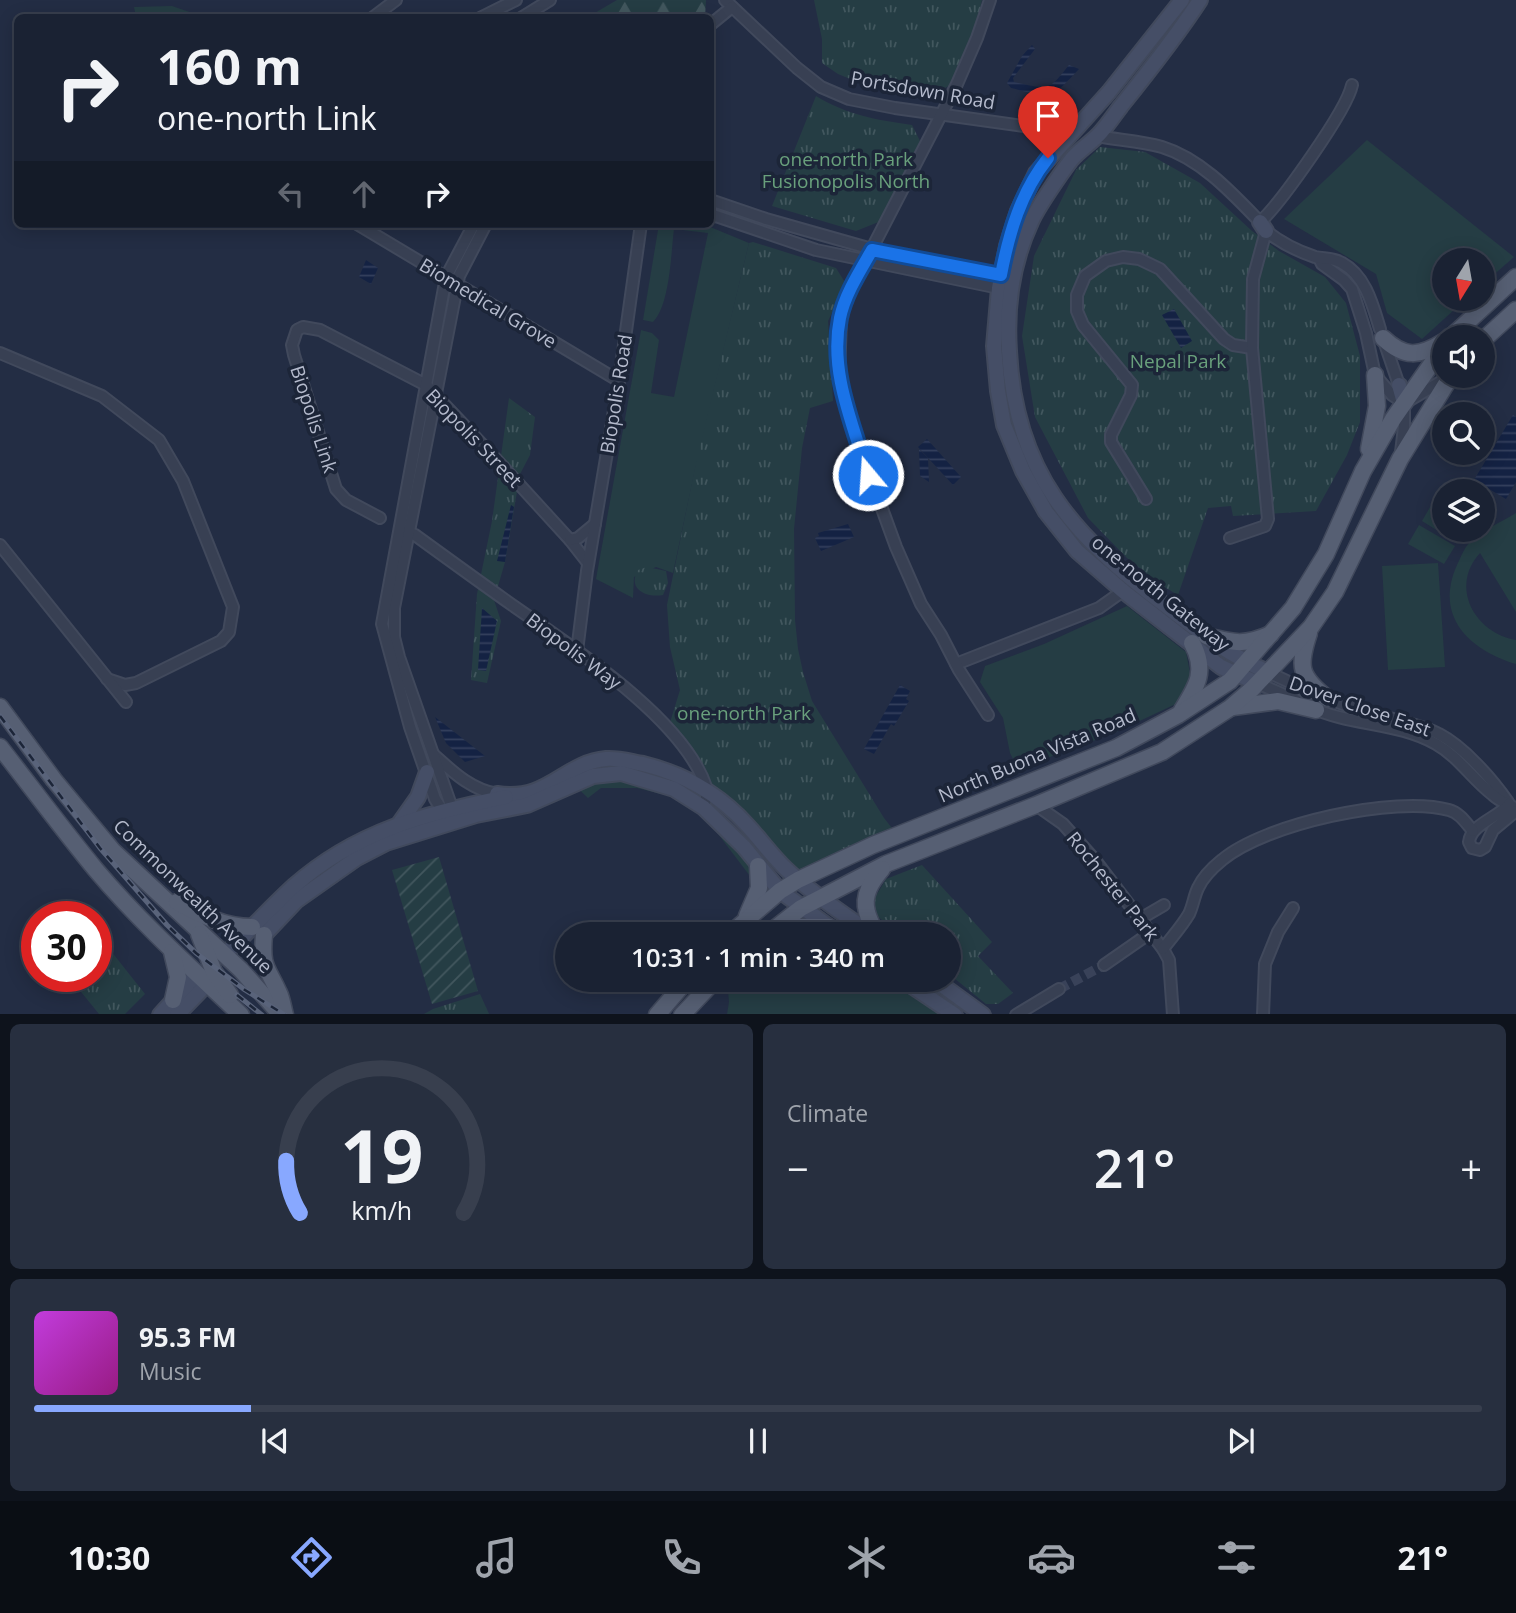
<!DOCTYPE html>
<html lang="en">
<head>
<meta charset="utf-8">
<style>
  body { margin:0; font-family:"Open Sans",sans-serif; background:#272f3f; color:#f1f3f6; height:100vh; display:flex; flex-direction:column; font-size:26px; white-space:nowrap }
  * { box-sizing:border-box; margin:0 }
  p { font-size:23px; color:#9fa4ac }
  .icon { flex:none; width:38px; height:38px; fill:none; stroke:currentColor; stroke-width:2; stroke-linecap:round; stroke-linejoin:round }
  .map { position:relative; height:1014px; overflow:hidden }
  .sheet { display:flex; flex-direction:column; gap:10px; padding:10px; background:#0e131c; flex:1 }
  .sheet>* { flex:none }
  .top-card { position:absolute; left:14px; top:14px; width:700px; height:214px; border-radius:10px; box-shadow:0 4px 18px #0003,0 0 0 2px #383f4e; background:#1a2233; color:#f1f3f6; overflow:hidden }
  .needle { width:46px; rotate:191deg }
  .tools { position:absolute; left:1432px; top:248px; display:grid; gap:14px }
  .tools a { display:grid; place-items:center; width:63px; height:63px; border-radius:50%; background:#1a2233; box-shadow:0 4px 18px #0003,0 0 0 2px #383f4e; font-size:35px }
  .speed { position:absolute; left:21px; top:901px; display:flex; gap:14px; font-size:35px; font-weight:700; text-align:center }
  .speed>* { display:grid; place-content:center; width:91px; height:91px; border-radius:50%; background:#1a2233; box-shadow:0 4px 18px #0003,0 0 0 2px #383f4e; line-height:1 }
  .speed .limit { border:10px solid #d22; background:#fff; color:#111 }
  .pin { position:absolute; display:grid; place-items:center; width:60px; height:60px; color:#fff; margin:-72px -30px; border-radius:50% 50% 50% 0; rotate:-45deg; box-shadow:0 0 7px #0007 }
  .pin .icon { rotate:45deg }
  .me { position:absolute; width:77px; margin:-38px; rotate:342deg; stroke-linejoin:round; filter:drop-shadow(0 0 5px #0008) }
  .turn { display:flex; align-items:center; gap:24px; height:147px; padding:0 28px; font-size:32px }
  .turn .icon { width:91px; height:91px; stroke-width:2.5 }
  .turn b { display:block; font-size:49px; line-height:60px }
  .lanes { display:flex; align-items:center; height:66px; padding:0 28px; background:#0003; justify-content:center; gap:35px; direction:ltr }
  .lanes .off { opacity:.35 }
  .big { font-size:52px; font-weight:600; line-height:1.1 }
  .sheet .tile { flex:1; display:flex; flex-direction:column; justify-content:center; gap:10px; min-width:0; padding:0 24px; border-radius:10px; background:#272f3f }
  .sheet .dial { align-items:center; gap:0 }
  .dial svg { height:182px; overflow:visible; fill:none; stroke:#383f4e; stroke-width:7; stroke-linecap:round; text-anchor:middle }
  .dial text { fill:#f1f3f6; stroke:none }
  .song { display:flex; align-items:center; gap:21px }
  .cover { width:84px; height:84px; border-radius:10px; background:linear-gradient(135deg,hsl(290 70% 55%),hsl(310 70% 35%)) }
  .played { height:7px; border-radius:4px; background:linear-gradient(90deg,#88a8ff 15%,#383f4e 15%) }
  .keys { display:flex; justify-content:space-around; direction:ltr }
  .heat { display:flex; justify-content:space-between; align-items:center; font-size:38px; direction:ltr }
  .sheet .tiles { flex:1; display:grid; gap:10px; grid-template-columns:1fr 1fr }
  .tile:last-child { grid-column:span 2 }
  .trip { position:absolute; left:555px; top:922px; width:406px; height:70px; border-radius:35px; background:#1a2233; box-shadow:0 4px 18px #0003,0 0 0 2px #383f4e; font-weight:600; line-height:70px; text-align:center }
  .tabs { display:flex; height:112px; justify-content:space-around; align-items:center; background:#0a0e14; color:#9fa4ac }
  .tabs .icon { width:49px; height:49px }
  .tabs .current { color:#88a8ff }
  .tabs b { font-size:32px; color:#f1f3f6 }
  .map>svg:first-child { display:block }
  .grass { fill:#253d44 }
  .forest { fill:url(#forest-firs) }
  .park { fill:url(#park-tufts) }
  .garden { fill:url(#garden-furrows) }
  .water { fill:url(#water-rules) }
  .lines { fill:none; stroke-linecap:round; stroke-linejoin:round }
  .street-tunnel { stroke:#394259; stroke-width:10; stroke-dasharray:10 5; stroke-linecap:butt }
  .street-casing { stroke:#41495c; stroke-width:14 }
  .secondary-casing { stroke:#41495c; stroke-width:18 }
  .primary-casing { stroke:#41495c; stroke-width:19 }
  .street { stroke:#384053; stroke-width:10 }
  .secondary { stroke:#454e66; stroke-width:14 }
  .primary { stroke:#565f73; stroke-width:16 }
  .rail-casing { stroke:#59637a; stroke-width:5 }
  .rail { stroke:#1c2538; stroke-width:2.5; stroke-dasharray:8; stroke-linecap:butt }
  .route-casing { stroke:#114b97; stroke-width:18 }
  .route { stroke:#1a73e8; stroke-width:12 }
  .labels { text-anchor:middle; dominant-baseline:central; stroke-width:7; stroke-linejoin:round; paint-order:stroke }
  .street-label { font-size:19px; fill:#b5bbcd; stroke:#1c2538 }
  .park-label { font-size:19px; fill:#69a07c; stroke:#1c2538 }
</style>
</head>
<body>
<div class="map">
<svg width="1516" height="1015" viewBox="0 0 1516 1015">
  <defs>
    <pattern id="forest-firs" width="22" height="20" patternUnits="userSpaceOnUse" patternTransform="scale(1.75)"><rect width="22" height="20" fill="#253d44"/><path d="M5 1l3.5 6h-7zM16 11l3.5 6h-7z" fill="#42575e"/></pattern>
    <pattern id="park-tufts" width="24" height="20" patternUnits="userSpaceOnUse" patternTransform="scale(1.75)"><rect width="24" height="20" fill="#253d44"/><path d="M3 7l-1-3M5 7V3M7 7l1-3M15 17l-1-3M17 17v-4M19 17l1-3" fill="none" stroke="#42575e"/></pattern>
    <pattern id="garden-furrows" width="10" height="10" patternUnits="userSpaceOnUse" patternTransform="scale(1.75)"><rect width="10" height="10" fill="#253d44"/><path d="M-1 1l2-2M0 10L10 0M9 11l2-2" fill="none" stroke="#42575e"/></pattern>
    <pattern id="water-rules" width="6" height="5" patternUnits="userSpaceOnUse" patternTransform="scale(1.75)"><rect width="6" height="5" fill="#142243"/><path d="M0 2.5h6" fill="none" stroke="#34405d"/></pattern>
  </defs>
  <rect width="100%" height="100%" fill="#232d44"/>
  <g class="grass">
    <polygon points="172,6 204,17 136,17 134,7"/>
    <polygon points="1367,140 1514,257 1482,285 1482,261 1444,261 1444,299 1466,299 1422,339 1387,313 1376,274 1284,219"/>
    <path d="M659 224H703L749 243 696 465 673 573 656 567 634 577 633 598 596 579 641 330 652 333 659 340 651 393 674 397 708 233 674 229C671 253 670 305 653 322L643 320Z"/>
    <polygon points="1433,502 1444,509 1444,530 1463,530 1456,542 1422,521"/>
    <path d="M1516 513V612L1480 553C1449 587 1475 633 1516 640V664C1469 650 1434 616 1457 565 1461 557 1464 548 1470 542 1481 530 1502 522 1516 513Z"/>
    <polygon points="1419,525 1455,546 1444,564 1408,544"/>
    <polygon points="1438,563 1445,667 1388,670 1382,566"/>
    <polygon points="1127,606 1186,652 1191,678 1178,703 1114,733 1018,769 1010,753 1003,718 980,682 985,666 1044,644"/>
    <polygon points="583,773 674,789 673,797 637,788 601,788 588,798 569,780"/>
    <polygon points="712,826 744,847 759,888"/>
    <polygon points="727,980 889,980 940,1014 727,1014 729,1002"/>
  </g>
  <polygon class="forest" points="617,0 706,0 705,17 588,17"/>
  <g class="park">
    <polygon points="814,0 982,0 976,28 953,84 928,96 875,89 838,74 822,63 822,39"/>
    <path d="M816 96C847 115 877 120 912 125L921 143 881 221 856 231 772 206Z"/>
    <polygon points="1100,147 1145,152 1200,183 1252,231 1279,251 1325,277 1346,303 1360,356 1360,422 1347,455 1316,511 1233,516 1231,506 1208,508 1178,595 1161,585 1127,558 1088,518 1035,417 1022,336 1034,256 1076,170"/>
    <polygon points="753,242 836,268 846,284 828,321 833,401 810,408 802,448 794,529 795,620 798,649 803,672 812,701 884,818 895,832 798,880 707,790 668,729 680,690 670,647 667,605 697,458 749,243"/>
    <polygon points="509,398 535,417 530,455 520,474 505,562 494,600 501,621 487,683 471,680 477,594 492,521"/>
    <path d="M647 567 666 571 668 583 663 595C646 598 627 589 638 570Z"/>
    <polygon points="922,865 992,942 978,956 1013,993 998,1004 986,1004 949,974 948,934 899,934 877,916 873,901 886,879"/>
    <polygon points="105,937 106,941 111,943 107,946 145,994 125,1014 99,1014 69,977 96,976 96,944"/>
    <polygon points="480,994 489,1014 424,1014 433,1009"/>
  </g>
  <polygon class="garden" points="439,857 478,991 432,1004 392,870"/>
  <g class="water">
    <path d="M1032 45 1035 49 1013 78 1014 82C1049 89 1047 93 1069 65L1079 69C1048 102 1053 98 1011 88L1007 83 1022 56Z"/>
    <polygon points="366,260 378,268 371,284 359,277"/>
    <polygon points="1174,309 1192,341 1181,348 1162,315"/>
    <polygon points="1513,415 1516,417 1516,482 1506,499 1474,480"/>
    <polygon points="927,439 961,477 953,485 918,447"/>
    <polygon points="919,449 928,458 929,482 920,476"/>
    <polygon points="511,505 514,507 505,562 497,561"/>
    <polygon points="848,524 854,537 821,551 815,538 819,536 818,533"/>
    <polygon points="482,608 497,621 486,671 478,670"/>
    <polygon points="900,685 910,691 906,699 909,701 894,726 891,724 874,754 864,749"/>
    <polygon points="435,717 485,756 465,762 446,743"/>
  </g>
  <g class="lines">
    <polyline class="street-tunnel" points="1059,989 1104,965"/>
    <g class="street-casing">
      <g id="street">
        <polyline points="725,0 797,68 821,87 849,99 895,108 1073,133"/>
        <polyline points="372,18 396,0"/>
        <polyline points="480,18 516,0"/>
        <polyline points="521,18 550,0"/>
        <polyline points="710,25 732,7"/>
        <path d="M1097 136C1118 140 1141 141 1162 147 1201 159 1232 193 1260 222 1280 204 1347 110 1352 85"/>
        <polyline points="710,200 766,219 872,249 1001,275"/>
        <polyline points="710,214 816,250 999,288"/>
        <polyline points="357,224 619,381"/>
        <polyline points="1319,258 1322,264 1344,280 1352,289 1366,333 1375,375 1392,395 1404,403"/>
        <polyline points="1384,341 1399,385"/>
        <polyline points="0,353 102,396 159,440 183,481 233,607 229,632 221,641 136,683 125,685 107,679"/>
        <polyline points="1410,400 1447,378"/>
        <polyline points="1401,452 1404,427 1404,403"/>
        <polyline points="1146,499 1111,442 1111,435 1131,395 1132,385 1083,325 1077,311 1077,295 1085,276 1106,261 1123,257 1139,259 1160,269 1224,339 1233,345 1252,348"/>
        <polyline points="380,518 346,500 336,489 294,355 292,345 297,330 303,327 320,330 426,385 496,459 570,540 588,563"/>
        <path d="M405 531 415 535C448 559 481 583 515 607 572 647 684 719 706 787 708 794 705 801 704 808"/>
        <path d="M1230 538 1265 526 1268 519 1252 348 1253 279 1266 231C1281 243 1297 251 1315 257 1324 259 1334 258 1342 263 1366 276 1373 306 1380 329"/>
        <polyline points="570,540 578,538 595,524"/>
        <polyline points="0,545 126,702"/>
        <polyline points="577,651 587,571 619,381 641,224"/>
        <polyline points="956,664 1099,608 1123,591"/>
        <path d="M1268 672C1300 688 1333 702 1367 712 1387 718 1423 725 1439 734 1464 747 1492 779 1508 802"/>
        <polyline points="1257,683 1296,700"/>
        <path d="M1310 707C1350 726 1398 722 1436 744 1459 757 1472 779 1493 795 1499 801 1509 804 1516 809"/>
        <polyline points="988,715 959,670 941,635 921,604 896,547 854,432 839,378 841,317 851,289 957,84 977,38 990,0"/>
        <path d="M434 755C453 772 470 789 497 794"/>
        <path d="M1509 804C1498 818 1471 824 1469 842L1472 848 1480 850 1485 847 1493 830 1516 811"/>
        <polyline points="1036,805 1063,824 1095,860 1163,949 1169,960 1173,1015"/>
        <polyline points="452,808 399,657 394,637 394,608 459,276 486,224"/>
        <polyline points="442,810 435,799 410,727 382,624 446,277 474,224"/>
        <polyline points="1140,919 1164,905"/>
        <path d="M1163 949C1172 937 1182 926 1189 914 1193 906 1194 896 1198 888 1203 877 1212 868 1222 860 1264 824 1396 795 1449 810 1460 813 1466 823 1473 831"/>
        <polyline points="1104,965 1150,933"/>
        <polyline points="1016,1015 1059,989"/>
        <polyline points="1263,1015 1265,964 1278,932 1293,908"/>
      </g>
    </g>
    <g class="secondary-casing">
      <g id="secondary">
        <polyline points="1182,0 1109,92 1036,173 1018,211 1007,246 999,288 994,346 998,391 1004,425 1023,471 1046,512 1077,551 1123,591 1221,667 1257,683"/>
        <path d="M1200 0C1176 37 1149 71 1121 106 1115 114 1109 123 1102 131 1093 142 1080 149 1071 160 1061 173 1037 208 1031 222 1012 263 1006 307 1009 351 1015 473 1073 536 1166 606 1198 631 1230 656 1268 672"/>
        <polyline points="1260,222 1266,231"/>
        <polyline points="1399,385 1404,403"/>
        <path d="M497 794C549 802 563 763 606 759 619 758 631 762 643 764 684 774 719 794 747 825 761 840 772 856 786 869 812 894 843 913 871 934"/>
        <polyline points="399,824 418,797 427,772"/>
        <polyline points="264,935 296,901 357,858 386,843 476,815 527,805 593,776 621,773 674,789 704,808 744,847 780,891 839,934"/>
        <path d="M224 955C248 932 270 908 294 886 356 831 427 813 506 797"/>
        <polyline points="903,980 955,1015"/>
        <polyline points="935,980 983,1015"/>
        <polyline points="160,1015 197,974"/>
        <polyline points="177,1015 208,983"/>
      </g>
    </g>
    <g class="primary-casing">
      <g id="primary">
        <path d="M1383 338C1404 358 1419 357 1443 342"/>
        <polyline points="1450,338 1516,277"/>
        <polyline points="1482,341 1516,310"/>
        <polyline points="1369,449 1377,406 1375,375"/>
        <path d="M1309 633C1298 666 1299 676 1327 698"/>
        <path d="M1206 636C1234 643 1244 646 1271 634"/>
        <polyline points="0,707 54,780 113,851 241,970 281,1015"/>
        <polyline points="1233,707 1278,701 1316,710"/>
        <path d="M1182 710C1197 686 1207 671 1192 643"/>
        <path d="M0 747C32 788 63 830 96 870 140 922 191 968 241 1015"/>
        <path d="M177 902C201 915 224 927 252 927"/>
        <polyline points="747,916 759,888 758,866"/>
        <polyline points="776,931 792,927 829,927"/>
        <polyline points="199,934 214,972 230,995"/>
        <polyline points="730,934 780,891 798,880 873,845 1116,748 1178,715 1230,681 1293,608 1326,554 1363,471 1393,419 1444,346"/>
        <polyline points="768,934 801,908 886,864 1036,805 1162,752 1230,708 1252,689 1311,627 1335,592 1400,459 1451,376"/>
        <path d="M875 934C873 926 869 920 867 912 862 895 872 881 882 869"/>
        <path d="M264 935C261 968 267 966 279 993 282 999 283 1008 285 1015"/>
        <polyline points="172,952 178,977 173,1000"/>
        <polyline points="657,1015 687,980"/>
        <polyline points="682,1015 715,980"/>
      </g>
    </g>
    <use href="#street" class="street"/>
    <use href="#secondary" class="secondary"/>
    <use href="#primary" class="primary"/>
    <g class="rail-casing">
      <g id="rail">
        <polyline points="0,716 100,848 167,925 196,953 245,990 285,1015"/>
        <polyline points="237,995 262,1015"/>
      </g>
    </g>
    <use href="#rail" class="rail"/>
  </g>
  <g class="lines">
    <g class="route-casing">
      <path id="route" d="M868 475C853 424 829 372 840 318 845 294 860 271 872 250L1001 275C1009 233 1021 192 1048 158"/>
    </g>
    <use href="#route" class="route"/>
  </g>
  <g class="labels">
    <g class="street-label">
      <text transform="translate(923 90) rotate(10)">Portsdown Road</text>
      <text transform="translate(488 303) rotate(31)">Biomedical Grove</text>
      <text transform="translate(616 394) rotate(-81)">Biopolis Road</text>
      <text transform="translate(314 419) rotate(72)">Biopolis Link</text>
      <text transform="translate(474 438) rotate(46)">Biopolis Street</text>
      <text transform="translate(1161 593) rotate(39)">one-north Gateway</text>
      <text transform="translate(574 651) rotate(37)">Biopolis Way</text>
      <text transform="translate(1360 706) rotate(19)">Dover Close East</text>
      <text transform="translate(1037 755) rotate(-23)">North Buona Vista Road</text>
      <text transform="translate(1113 886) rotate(51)">Rochester Park</text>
      <text transform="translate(193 896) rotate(44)">Commonwealth Avenue</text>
    </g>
    <g class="park-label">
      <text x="846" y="159">one-north Park<tspan x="846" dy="22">Fusionopolis North</tspan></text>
      <text x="1178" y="361">Nepal Park</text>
      <text x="744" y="713">one-north Park</text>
    </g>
  </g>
</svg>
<div class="tools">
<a><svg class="needle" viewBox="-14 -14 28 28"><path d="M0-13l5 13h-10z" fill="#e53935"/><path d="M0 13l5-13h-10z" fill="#9fa4ac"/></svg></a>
<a><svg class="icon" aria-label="sound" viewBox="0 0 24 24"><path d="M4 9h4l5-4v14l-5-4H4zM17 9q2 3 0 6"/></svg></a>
<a><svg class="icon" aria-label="search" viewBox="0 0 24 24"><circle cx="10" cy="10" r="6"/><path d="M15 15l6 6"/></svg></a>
<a><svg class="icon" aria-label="layers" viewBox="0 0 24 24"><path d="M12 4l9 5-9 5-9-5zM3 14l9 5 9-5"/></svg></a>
</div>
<div class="speed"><div class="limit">30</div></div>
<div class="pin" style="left:1048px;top:158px;background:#d93025"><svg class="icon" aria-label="arrive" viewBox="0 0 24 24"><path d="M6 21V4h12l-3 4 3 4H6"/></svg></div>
<svg class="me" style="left:868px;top:475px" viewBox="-20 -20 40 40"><circle r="17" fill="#1a73e8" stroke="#fff" stroke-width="3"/><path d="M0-11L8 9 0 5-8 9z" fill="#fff"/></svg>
<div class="trip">10:31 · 1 min · 340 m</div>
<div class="top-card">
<div class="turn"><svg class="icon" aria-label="right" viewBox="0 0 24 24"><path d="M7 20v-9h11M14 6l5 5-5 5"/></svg><div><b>160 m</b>one-north Link</div></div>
<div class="lanes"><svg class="icon off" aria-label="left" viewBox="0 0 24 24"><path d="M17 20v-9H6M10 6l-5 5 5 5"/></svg><svg class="icon off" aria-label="ahead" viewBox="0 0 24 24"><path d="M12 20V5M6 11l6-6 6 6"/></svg><svg class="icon" aria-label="right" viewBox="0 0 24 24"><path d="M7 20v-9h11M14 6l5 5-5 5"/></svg></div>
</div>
</div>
<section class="sheet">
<div class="tiles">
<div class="tile dial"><svg viewBox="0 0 100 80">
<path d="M14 69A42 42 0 1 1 86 69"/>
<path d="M14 69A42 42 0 0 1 8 46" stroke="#88a8ff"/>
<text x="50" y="56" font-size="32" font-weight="700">19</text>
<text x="50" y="72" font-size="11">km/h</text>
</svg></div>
<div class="tile"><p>Climate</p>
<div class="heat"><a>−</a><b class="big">21°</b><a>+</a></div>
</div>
<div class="tile">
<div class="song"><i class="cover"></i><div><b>95.3 FM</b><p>Music</p></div></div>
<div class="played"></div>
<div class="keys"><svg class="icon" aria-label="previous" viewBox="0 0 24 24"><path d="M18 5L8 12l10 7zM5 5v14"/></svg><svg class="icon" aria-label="pause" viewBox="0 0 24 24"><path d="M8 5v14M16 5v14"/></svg><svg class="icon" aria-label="next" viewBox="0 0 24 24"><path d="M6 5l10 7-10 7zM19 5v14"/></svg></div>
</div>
</div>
</section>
<nav class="tabs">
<b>10:30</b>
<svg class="icon current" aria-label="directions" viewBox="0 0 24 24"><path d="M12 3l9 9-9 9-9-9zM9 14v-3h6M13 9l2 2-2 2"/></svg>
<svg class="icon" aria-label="music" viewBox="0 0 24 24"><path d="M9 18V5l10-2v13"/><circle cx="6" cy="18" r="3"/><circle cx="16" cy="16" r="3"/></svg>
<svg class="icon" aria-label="phone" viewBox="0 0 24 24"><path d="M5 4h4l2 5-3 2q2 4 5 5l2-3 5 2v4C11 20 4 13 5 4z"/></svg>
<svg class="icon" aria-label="climate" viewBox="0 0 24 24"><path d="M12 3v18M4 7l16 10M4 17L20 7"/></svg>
<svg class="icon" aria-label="car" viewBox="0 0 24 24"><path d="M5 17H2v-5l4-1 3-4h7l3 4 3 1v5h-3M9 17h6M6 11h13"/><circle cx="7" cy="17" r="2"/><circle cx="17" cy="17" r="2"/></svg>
<svg class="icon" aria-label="filters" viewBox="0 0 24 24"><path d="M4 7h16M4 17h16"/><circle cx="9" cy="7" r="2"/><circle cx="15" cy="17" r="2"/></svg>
<b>21°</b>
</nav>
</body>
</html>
